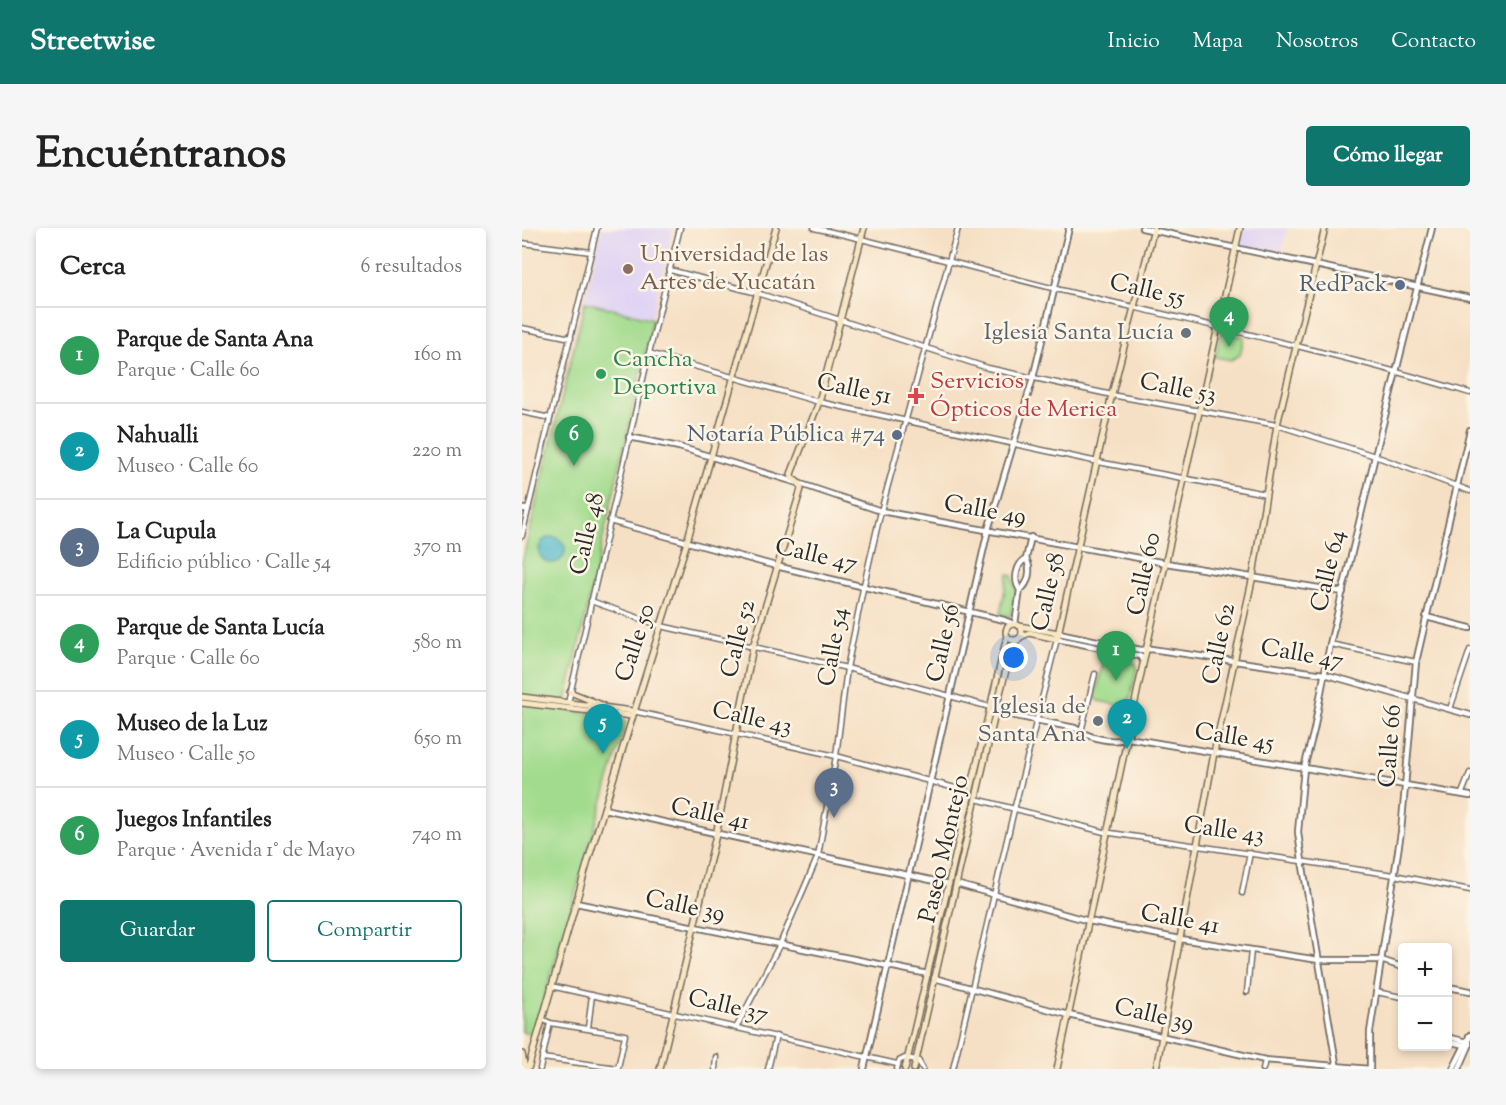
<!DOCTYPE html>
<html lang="es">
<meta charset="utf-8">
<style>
body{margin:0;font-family:"Sorts Mill Goudy",serif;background:#f6f6f6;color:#222}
.controls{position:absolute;right:18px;bottom:18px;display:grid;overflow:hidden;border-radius:6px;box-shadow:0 3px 9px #0003}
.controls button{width:54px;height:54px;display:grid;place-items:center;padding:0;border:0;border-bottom:2px solid #e0e0e0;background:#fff;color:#222;font:30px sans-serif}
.you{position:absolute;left:492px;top:430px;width:21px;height:21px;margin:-15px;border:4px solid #fff;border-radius:50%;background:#1a73e8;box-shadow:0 0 0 9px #1a73e833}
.badge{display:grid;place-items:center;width:39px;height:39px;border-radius:50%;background:#0f766e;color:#fff;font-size:20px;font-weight:700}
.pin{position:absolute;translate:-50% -50px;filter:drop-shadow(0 2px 3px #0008)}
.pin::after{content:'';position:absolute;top:32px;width:21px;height:18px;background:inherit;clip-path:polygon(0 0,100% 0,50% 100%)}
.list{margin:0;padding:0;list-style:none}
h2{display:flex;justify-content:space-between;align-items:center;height:78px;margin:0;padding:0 24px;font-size:26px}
h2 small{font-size:20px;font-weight:400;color:#767676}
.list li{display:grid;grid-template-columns:39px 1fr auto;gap:18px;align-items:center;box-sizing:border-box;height:96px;padding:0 24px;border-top:2px solid #e0e0e0}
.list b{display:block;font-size:22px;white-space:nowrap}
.list p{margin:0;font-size:20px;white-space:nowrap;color:#767676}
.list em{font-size:20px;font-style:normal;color:#767676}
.actions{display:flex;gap:12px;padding:18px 24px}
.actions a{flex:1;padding:14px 0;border:2px solid #0f766e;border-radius:6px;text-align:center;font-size:21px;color:#0f766e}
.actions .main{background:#0f766e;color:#fff}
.map{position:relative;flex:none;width:948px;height:841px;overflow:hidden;border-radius:6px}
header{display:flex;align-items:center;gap:36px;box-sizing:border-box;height:84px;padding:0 30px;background:#0f766e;color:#fff}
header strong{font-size:28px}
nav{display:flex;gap:33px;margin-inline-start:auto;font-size:21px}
.intro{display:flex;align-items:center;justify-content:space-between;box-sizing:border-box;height:144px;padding:0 36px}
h1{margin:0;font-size:42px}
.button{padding:15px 27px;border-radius:6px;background:#0f766e;color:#fff;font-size:21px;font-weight:700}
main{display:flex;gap:36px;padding:0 36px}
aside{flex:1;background:#fff;border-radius:6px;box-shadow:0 3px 9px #0003}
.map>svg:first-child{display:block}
.built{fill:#e0d4f4}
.green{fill:#a2db8d;stroke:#66835c;stroke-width:1.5}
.water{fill:#4db8ca;stroke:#3c727a;stroke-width:1.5}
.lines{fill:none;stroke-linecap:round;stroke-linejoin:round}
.minor-casing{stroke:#726a61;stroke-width:7}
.tertiary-casing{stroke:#726a61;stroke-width:8}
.secondary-casing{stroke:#726a61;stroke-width:8}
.minor{stroke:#fff;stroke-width:4}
.tertiary{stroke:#fff;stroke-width:4.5}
.secondary{stroke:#f9e7c3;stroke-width:5}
.education-dot{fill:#8d6e63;stroke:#fcf5e5;stroke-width:2}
.service-dot{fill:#5c6f8a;stroke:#fcf5e5;stroke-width:2}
.worship-dot{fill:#6b7280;stroke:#fcf5e5;stroke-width:2}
.leisure-dot{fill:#2e9e5b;stroke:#fcf5e5;stroke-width:2}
.health-dot{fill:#e0444e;stroke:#fcf5e5;stroke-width:2}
.labels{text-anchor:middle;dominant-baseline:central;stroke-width:5;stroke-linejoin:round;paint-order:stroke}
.education-label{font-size:24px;fill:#785e54;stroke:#fcf5e5;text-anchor:start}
.service-label{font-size:24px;fill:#4e5e75;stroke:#fcf5e5;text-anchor:end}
.street-label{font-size:24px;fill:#2b2b2b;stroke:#fcf5e5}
.worship-label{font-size:24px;fill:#5b616d;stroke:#fcf5e5;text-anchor:end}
.leisure-label{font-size:24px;fill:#27864d;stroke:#fcf5e5;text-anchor:start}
.health-label{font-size:24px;fill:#be3a42;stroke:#fcf5e5;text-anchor:start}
</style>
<header>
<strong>Streetwise</strong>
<nav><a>Inicio</a><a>Mapa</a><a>Nosotros</a><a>Contacto</a></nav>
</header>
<div class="intro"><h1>Encuéntranos</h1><a class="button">Cómo llegar</a></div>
<main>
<aside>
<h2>Cerca<small>6 resultados</small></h2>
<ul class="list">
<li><span class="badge" style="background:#2e9e5b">1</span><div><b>Parque de Santa Ana</b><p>Parque · Calle 60</p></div><em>160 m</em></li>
<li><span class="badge" style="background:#0f9aa8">2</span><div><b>Nahualli</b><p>Museo · Calle 60</p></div><em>220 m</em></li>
<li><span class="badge" style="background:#5c6f8a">3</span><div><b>La Cupula</b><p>Edificio público · Calle 54</p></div><em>370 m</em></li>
<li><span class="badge" style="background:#2e9e5b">4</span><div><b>Parque de Santa Lucía</b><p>Parque · Calle 60</p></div><em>580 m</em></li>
<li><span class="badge" style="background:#0f9aa8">5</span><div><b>Museo de la Luz</b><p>Museo · Calle 50</p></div><em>650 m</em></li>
<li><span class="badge" style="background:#2e9e5b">6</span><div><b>Juegos Infantiles</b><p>Parque · Avenida 1° de Mayo</p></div><em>740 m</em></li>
</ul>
<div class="actions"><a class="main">Guardar</a><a>Compartir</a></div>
</aside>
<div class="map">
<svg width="948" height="841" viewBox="0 0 948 841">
<rect width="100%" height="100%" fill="#fcf5e5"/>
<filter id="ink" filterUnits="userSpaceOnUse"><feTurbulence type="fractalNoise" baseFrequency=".0167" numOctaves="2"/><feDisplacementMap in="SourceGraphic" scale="12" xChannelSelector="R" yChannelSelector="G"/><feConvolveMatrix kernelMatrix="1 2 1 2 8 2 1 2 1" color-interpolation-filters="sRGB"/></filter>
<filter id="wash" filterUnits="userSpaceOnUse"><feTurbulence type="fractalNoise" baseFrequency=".008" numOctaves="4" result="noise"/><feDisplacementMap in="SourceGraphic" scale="24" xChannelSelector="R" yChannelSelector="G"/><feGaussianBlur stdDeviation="1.35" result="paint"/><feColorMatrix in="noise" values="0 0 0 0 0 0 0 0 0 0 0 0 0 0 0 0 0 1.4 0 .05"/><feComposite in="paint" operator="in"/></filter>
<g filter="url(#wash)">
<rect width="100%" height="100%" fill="#f6e0c5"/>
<g class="built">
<path d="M80,0H151L130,89L102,83L96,110L56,101Z"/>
<path d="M721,0H765L760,23L754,22L753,26L720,19L718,15Z"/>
</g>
<g class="green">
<path d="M63,74L131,91L42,482L99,490L104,495L12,804L8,806L0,804V334Z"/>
<path d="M699,104L722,109L718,127L709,132L693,129Z"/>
<path d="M486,346L490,347L494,364L488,389L478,386Z"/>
<path d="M584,428L613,435L615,438L607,477L605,479L577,473L573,469L582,431Z"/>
</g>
<circle class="water" cx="30" cy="322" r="13"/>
</g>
<g filter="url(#ink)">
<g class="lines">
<g class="minor-casing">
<g id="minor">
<path d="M292,0C374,18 453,41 534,61C673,94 812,124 948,165"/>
<path d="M0,15L69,24"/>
<path d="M148,42L235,65L466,140L595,168L755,197L853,228L948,263"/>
<path d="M0,100L49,110"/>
<path d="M127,125L297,174L576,234L744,266"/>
<path d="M0,184L28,190"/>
<path d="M0,308C23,205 51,103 75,0"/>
<path d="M69,373L139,398L325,440L468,479"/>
<path d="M808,416L894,434"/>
<path d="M46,475L127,125L158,0"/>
<path d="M928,481L948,422"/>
<path d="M111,483L314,528L448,564"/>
<path d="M559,504L573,446"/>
<path d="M940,565L948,545"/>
<path d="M454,571L582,604L872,647L948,662"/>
<path d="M720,665L728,625"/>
<path d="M29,758L375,836"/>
<path d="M725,764L729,722"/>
<path d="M854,764L880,769"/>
<path d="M20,791L28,795L103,807L96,840L20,830"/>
<path d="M66,800L70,767"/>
<path d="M214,800L258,716L296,628L314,528L325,440L341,361L359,283L436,0"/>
<path d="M926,809L947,814"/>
<path d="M926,814L943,817"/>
<path d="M18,841L28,795"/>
<path d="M193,841L194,829"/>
<path d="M246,841L254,808"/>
<path d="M375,841L377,833L383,830L396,832L401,841"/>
<path d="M431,841L492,582L535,411"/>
<path d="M741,841L743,832"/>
</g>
</g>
<g class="tertiary-casing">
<g id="tertiary">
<path d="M620,0L948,70"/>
<path d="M107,209L157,219L276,255L359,283L644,335L821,364"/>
<path d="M0,281H6"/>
<path d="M88,293L254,338L482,392L492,396"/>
<path d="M498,362C491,353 494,336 504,331"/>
<path d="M904,389L948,400"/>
<path d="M493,396L498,362C507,356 510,340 504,331L509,309"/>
<path d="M537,405L619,422L629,421L802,446L948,487"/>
<path d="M535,411L618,428L621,433"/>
<path d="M474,484L553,500C567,510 590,516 606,510L948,568"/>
<path d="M82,581L427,656"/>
<path d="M434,656L567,693L658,711L797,732H859L880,739"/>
<path d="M54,675L406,746"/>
<path d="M412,750L547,787L743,832L848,841"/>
<path d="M926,759L948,763"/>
<path d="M342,841L466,302L511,150L547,0"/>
<path d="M815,841L780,633L776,604L782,540L792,502L808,416L853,228L910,0"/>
<path d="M848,841V804L879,604L894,434L948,202"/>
<path d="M931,841L948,807"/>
<path d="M937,841L947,818V808"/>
</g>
</g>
<g class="secondary-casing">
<g id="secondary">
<circle cx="492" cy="404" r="8"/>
<path d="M497,398L537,405"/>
<path d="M499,409L507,405L535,411L590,166L632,0"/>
<path d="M48,464L80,477"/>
<path d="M0,469L111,483"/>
<path d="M0,475L110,488"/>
<path d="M0,826L3,841"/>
<path d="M6,841L68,626L164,317L254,0"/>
<path d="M138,841L194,607L231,419L279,261L278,256L270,250L269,246L297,174L342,0"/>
<path d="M383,841L485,408"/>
<path d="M392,841L476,473L490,419L496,412"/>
<path d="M535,841L623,427L718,0"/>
<path d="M634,841L692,525L731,348L755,197L803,0"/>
</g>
</g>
<use href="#minor" class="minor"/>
<use href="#tertiary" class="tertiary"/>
<use href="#secondary" class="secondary"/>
</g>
</g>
<circle class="education-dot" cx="106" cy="41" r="6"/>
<g class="service-dot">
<circle cx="878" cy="57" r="6"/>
<circle cx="375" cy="207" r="6"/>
</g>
<g class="worship-dot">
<circle cx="664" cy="105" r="6"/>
<circle cx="576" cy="493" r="6"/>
</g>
<circle class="leisure-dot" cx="79" cy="146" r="6"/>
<path class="health-dot" d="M391 159h6v6h6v6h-6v6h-6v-6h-6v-6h6z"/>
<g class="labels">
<g class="education-label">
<text x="118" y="27">Universidad de las<tspan x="118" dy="28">Artes de Yucatán</tspan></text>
</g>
<g class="service-label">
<text x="866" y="57">RedPack</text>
<text x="363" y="207">Notaría Pública #74</text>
</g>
<g class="street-label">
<text transform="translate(625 63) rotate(13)">Calle 55</text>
<text transform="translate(656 161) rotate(11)">Calle 53</text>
<text transform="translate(332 162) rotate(12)">Calle 51</text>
<text transform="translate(463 283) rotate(10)">Calle 49</text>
<text transform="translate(66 306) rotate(-77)">Calle 48</text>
<text transform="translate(294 328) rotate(13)">Calle 47</text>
<text transform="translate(807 343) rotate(-77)">Calle 64</text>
<text transform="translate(623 346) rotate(-78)">Calle 60</text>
<text transform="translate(527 364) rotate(-77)">Calle 58</text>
<text transform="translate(217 411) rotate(-76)">Calle 52</text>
<text transform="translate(114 415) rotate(-72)">Calle 50</text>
<text transform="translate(422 415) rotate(-77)">Calle 56</text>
<text transform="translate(698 416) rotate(-78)">Calle 62</text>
<text transform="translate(312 419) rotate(-80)">Calle 54</text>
<text transform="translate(780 427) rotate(10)">Calle 47</text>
<text transform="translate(230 491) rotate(13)">Calle 43</text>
<text transform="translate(712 510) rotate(9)">Calle 45</text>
<text transform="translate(869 518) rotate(-86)">Calle 66</text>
<text transform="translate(188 587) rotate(12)">Calle 41</text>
<text transform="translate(702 603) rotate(8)">Calle 43</text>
<text transform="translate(423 621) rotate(-77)">Paseo Montejo</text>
<text transform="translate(163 679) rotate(12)">Calle 39</text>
<text transform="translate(658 692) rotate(10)">Calle 41</text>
<text transform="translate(206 779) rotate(13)">Calle 37</text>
<text transform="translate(632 788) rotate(13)">Calle 39</text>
</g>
<g class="worship-label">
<text x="652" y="105">Iglesia Santa Lucía</text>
<text x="564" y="479">Iglesia de<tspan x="564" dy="28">Santa Ana</tspan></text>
</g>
<g class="leisure-label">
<text x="91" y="132">Cancha<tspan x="91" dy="28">Deportiva</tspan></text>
</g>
<g class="health-label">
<text x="408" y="154">Servicios<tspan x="408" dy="28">Ópticos de Merica</tspan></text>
</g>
</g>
</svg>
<div class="controls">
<button>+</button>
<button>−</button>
</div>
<div class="you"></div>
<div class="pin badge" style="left:594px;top:453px;background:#2e9e5b">1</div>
<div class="pin badge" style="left:605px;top:521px;background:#0f9aa8">2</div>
<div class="pin badge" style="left:312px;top:590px;background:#5c6f8a">3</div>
<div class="pin badge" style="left:707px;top:119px;background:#2e9e5b">4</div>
<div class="pin badge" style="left:81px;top:526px;background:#0f9aa8">5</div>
<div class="pin badge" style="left:52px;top:238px;background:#2e9e5b">6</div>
</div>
</main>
